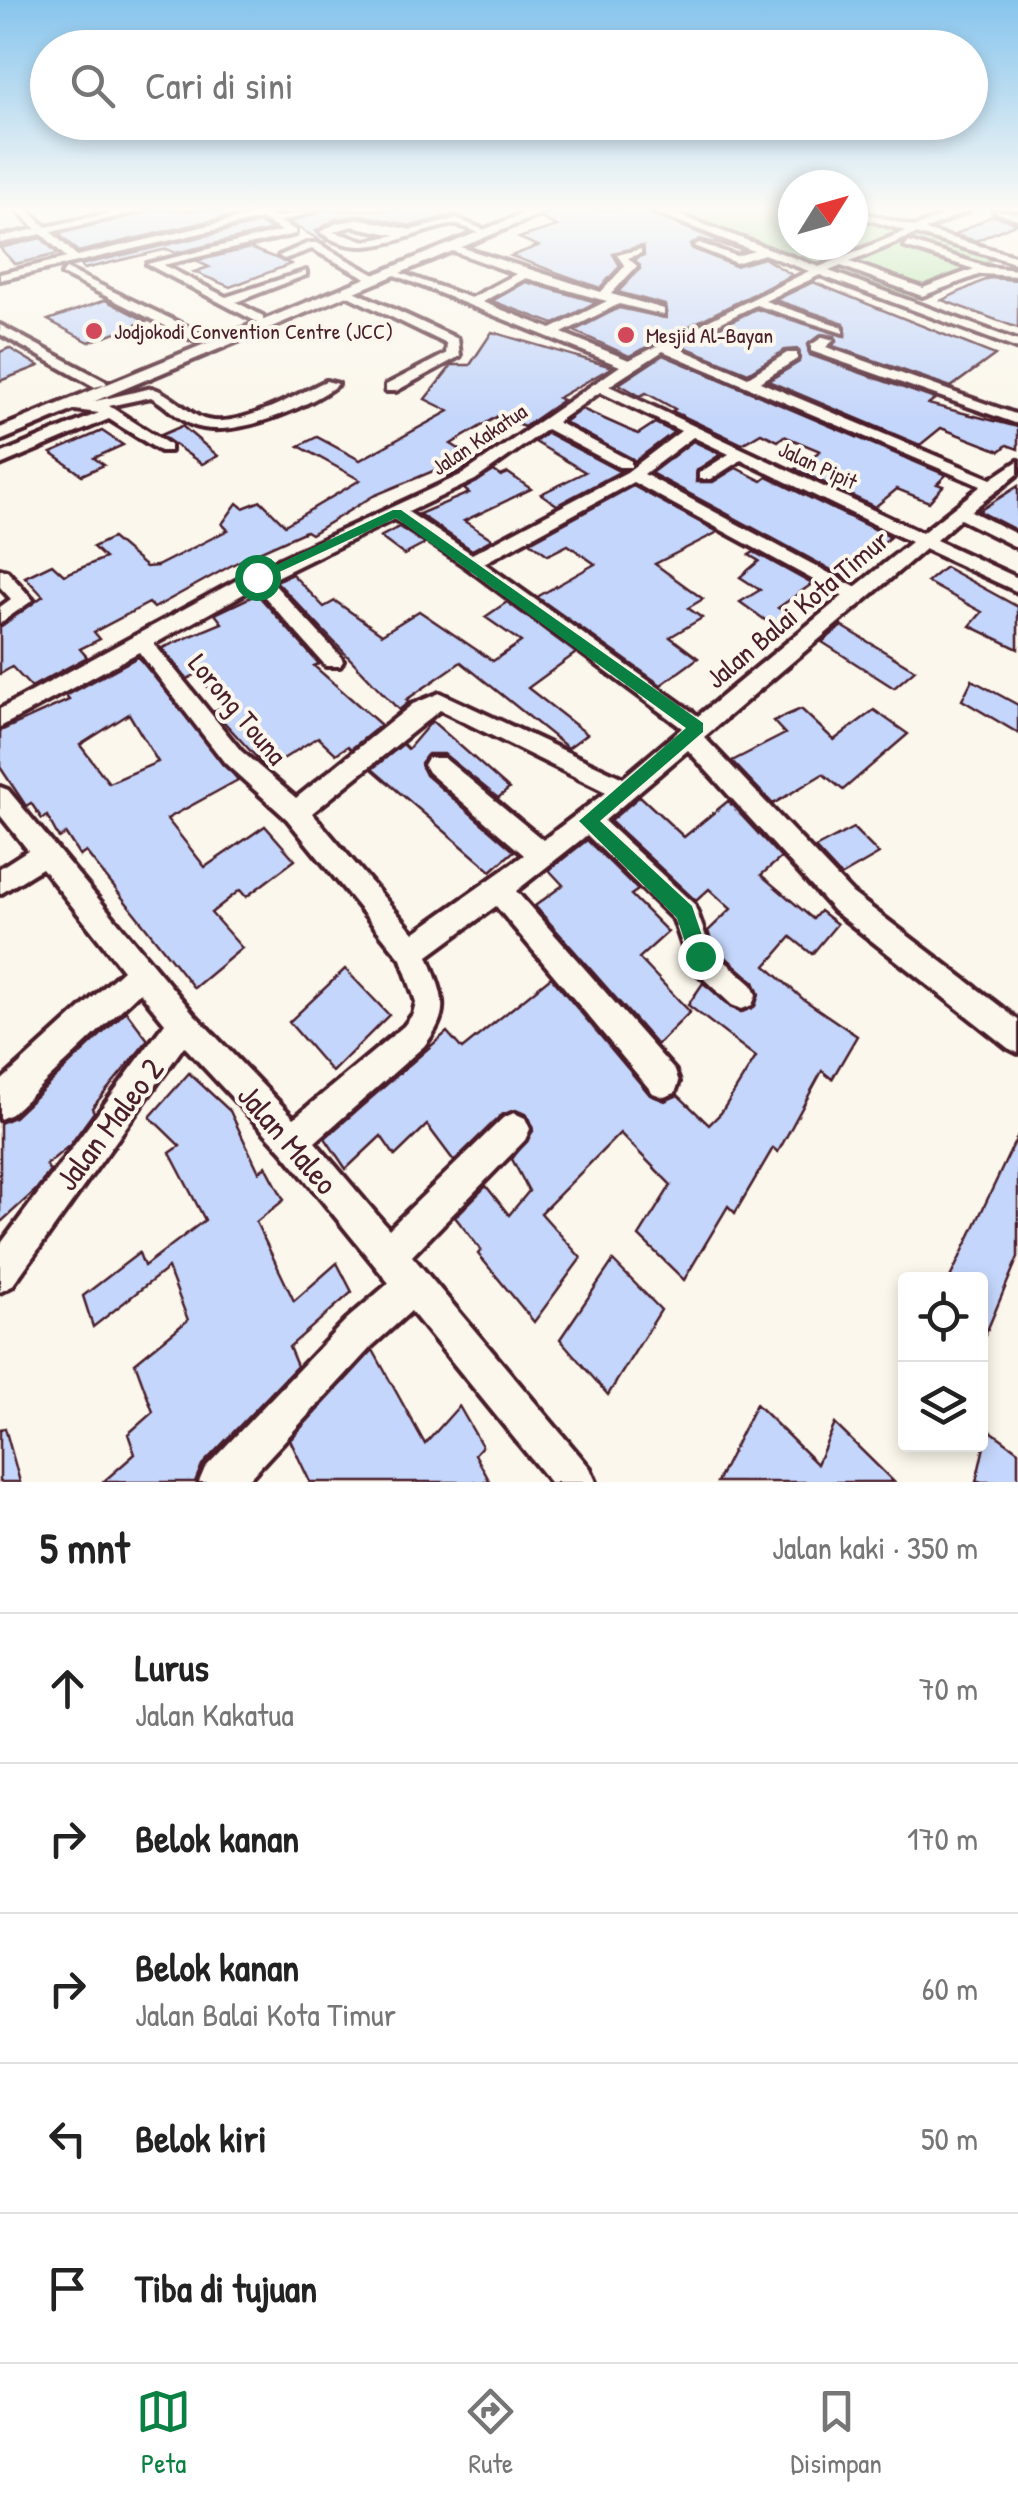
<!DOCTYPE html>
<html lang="id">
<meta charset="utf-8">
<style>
body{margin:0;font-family:"Patrick Hand",sans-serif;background:#f2f2f2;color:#222}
.controls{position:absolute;right:30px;bottom:30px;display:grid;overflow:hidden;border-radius:10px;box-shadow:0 5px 15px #0003}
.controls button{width:90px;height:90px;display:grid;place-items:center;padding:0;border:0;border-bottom:2px solid #e0e0e0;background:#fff;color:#222;font:50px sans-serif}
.compass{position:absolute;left:778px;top:170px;width:90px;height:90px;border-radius:50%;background:#fff;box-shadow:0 5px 15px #0003;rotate:53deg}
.stop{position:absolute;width:30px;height:30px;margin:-22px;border:8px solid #0b8043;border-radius:50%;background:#fff}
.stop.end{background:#0b8043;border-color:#fff;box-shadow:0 2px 10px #0008}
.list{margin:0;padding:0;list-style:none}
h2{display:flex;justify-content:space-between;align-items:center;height:130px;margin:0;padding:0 40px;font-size:42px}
h2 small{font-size:32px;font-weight:400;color:#767676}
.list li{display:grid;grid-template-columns:65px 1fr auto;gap:30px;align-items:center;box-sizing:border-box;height:150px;padding:0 40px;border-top:2px solid #e0e0e0}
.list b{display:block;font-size:38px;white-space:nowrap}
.list p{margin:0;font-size:32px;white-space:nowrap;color:#767676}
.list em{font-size:32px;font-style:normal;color:#767676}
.icon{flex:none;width:55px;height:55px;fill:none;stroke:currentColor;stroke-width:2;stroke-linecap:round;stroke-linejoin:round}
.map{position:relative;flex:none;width:1018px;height:1482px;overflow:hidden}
.search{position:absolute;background:#fff;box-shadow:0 5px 15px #0003;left:30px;right:30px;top:30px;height:110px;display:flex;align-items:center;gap:25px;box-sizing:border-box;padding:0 35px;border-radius:55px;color:#767676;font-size:38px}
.sheet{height:880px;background:#fff}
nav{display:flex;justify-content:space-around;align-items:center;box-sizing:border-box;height:140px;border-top:2px solid #e0e0e0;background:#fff;font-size:28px;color:#767676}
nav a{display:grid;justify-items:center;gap:5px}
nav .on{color:#0b8043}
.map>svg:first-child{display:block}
.green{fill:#ade1a3;stroke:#7c8067;stroke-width:2.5}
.building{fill:#c4d6fb;stroke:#4a1f2b;stroke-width:2.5;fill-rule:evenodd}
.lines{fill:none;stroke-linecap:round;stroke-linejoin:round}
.minor-casing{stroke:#4a1f2b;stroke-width:8}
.major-casing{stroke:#4a1f2b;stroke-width:8}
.minor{fill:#fbf7ec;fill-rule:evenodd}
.major{fill:#fbf7ec;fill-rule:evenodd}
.route{fill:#0b8043}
.poi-dot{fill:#d1495b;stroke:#fbf7ec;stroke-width:4}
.labels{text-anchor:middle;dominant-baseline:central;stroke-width:8;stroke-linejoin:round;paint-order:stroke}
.far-poi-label{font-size:22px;fill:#4a1f2b;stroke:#fbf7ec;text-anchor:start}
.far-street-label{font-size:22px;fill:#4a1f2b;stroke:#fbf7ec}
.street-label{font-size:28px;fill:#4a1f2b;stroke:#fbf7ec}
.near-street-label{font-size:32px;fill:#4a1f2b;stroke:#fbf7ec}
</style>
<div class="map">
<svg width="1018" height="1482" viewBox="0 0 1018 1482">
<rect width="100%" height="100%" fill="#fbf7ec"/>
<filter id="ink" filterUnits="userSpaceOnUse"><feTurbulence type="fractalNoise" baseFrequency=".01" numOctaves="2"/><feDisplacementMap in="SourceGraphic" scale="20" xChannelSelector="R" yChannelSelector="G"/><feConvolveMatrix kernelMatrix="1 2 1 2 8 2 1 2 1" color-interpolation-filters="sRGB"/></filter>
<g filter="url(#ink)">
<path class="green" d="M650,210H793V245H853V215L998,255L960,282L904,303Z"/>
<g class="building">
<path d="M148,210H256L78,252L59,234Z"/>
<path d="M321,210H455L456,214L411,226L363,215L336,219L316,231L328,241L323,242L290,223Z"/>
<path d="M554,210H642L742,250L700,239L690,245L693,249L735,266L764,258L792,275L629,356L574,331L619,308L666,318L665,305L618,292L640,269L635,259L644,255L643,246L613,254L620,266L600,288L511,256L538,246L519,238L557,226L540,218Z"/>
<path d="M993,215L1017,223L976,241L955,235Z"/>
<path d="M260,223L272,230L176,253L167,249L84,269L80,265Z"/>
<path d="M41,238L58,254L15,264L0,248Z"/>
<path d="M250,248L291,264L230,287L194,272L209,267L196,261Z"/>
<path d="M989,278L1018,280V328L942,300Z"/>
<path d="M526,282L596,302L554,324L492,301Z"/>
<path d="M813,282L995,355L951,387L833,346L835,336L821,334L807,345L810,355L935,399L928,404L1018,427V449L1007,445L1000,451L941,428L920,445L768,381L799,362L797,349L785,350L748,373L682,346L756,309L845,336L844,323L775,300Z"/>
<path d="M105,300L146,321L89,342L48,320Z"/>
<path d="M492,332L612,367L558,398L563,400L524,427L498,416L451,444L477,460L461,471L448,477L438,469L373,496L311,534L306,531L243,559L154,608L149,603L94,632L100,639L80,649L87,657L31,687L12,667L0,674V627L43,596L25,577L52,564L64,575L105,558L93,547L112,538L146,567L157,566L228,530L222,524L237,503L243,508L261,501L285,525L360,480L299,446L317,437L360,460L449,411L425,399L452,365H470Z"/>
<path d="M9,348L39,366L0,381V352Z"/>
<path d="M663,355L946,475L937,484L943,486L929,502L897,489L875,507L795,469L820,451L784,436L778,441L761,433L742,444L672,411L675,409L646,393L640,396L619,384Z"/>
<path d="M582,409L638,434L655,423L674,432L635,461L564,422Z"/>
<path d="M182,426L218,456L202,464L161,435Z"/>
<path d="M102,431L123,445L94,458L104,465L82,475L51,453Z"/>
<path d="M547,433L617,470L621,471L557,505L541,494L585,472L535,442Z"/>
<path d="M693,441L721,454L697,470L696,482H713L736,468L762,481L767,477L890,537L863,561L868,564L850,580L651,473Z"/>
<path d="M494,471L501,476L508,473L531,489L464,521L492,539L472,550L419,514L469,493L464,489Z"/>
<path d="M633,486L718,532L655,564L703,599L688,608L702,618L670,637L698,658L661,685L537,597L595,564L568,545L548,555L530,542Z"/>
<path d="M1018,486V531L979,511Z"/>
<path d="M399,527L425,544L404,555L380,537Z"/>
<path d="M754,552L812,584L778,608L788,614L772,625L740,602L760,590L740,577L759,561L749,555Z"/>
<path d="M945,567L1018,607V649L970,626L982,612L927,582Z"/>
<path d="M292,574L324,607L335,601L382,634L419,611L493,661L521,642L485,617L507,602L576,653L528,688L587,734L568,748L461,662L406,700L409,702L399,710L276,581Z"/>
<path d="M257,594L319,664L314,666L381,725L351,749L348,746L336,754L318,737L267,769L214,711L223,706L197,674L187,679L162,648L222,623L215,614Z"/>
<path d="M842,626L915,670L894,688L822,642Z"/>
<path d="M138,657L238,780L167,819L205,867L265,826L295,860L246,897L240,890L211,913L242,948L194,988L86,852L80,856L66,834L59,838L47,816L42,819L31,803L26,806L0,767V731L69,700L66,696ZM129,714L158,762L109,783L80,745Z"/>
<path d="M972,680L1018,705V733L962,700Z"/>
<path d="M801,709L834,740L874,710L908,734L843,790L823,774L773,804L732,761L785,734L773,721Z"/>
<path d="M432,721L509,789L498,798L444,754H428L421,763L426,775L514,851L491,871L372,769L403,744L408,749Z"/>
<path d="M640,796L684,837L728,801L781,858L761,875L813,919L820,911L837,924L812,954L791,937L766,966L803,999L857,1036L832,1079L822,1071L778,1152L773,1148L735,1213L728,1206L684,1280L639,1236L671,1185L620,1133L541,1213L581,1258L534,1322L478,1254L481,1250L455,1217L486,1186L509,1215L529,1191L512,1159L533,1131L527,1115L516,1110L501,1115L454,1161L427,1125L395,1156L381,1136L346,1169L325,1138L447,1032L462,1049L551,977L650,1095L665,1101L678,1095L709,1125L721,1113L756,1057L688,1005L703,983L741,1012L755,1006L759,994L754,982L713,946L708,931L731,909L709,889L696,901L610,821Z"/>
<path d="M853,828L879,854L841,876L815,848Z"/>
<path d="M587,840L638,890L631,895L668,932L639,958L690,1012L657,1045L535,906L563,885L549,870Z"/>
<path d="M345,969L389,1015L332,1072L289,1022Z"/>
<path d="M126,1011L148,1040L92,1108L94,1112L70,1145L46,1165L50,1171L35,1191L0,1223V1123L14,1117Z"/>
<path d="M189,1073L230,1111L259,1172L266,1166L284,1200L256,1222L294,1301L337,1263L352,1292L289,1347L297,1366L202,1465L195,1482H103L135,1454L128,1434L153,1412L135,1363L188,1320L168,1268L93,1327L83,1296L139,1253L144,1266L205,1220L170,1153L180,1146L150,1117Z"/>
<path d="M1018,1135V1257L981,1345L980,1280H949Z"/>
<path d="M613,1261L661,1310L608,1395L560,1339Z"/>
<path d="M373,1350L425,1444L459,1406L482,1446L475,1454L490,1482H310L290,1440Z"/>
<path d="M756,1404L817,1464L835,1424L894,1482H717Z"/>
<path d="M5,1428L20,1482H0V1429Z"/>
<path d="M988,1429L1018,1451V1482H976Z"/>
</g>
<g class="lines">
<g class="minor-casing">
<g id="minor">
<path d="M17,210H28L46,227L124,210H145L51,232L77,256L262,213L273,218L318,210L280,222L295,230V234L163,265L226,297L306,271V275L236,302L263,316V322L259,323L147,264L282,231L261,219L0,280V274L67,258L42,234L0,243V237L36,229Z"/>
<path d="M649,210H664L819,267L906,231L853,215V210L915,227L955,210H969L925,230L1018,257L1015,263L916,234L850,262L923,288L974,269L905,247L909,242L987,267L1018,270V276L981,274L922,296L841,266L829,271L1018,341V349L820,275L765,301L843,327V333L756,305L673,346L748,377L787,353H797V359L760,382L991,479L1018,461V474L971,511L1018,535V548L960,519L936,540L1018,578V592L925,549L704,737L852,893L1018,1020V1053L1008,1048L834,911L688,750L604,821L694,904L710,948L752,985L756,995L752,1005L742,1009L732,1005L689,965L674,920L587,835L516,891L675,1071L679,1082L675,1093L664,1097L653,1093L496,906L428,956C442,995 453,1011 424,1046L315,1142L389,1229L503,1118L514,1113L525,1118L530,1129L525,1140L412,1256L590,1468L596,1482H550L411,1311L372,1346L246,1482H199L205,1468L346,1320L389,1283L282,1151L184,1046L12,1286L0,1292V1245L165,1023L140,992L11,1114L0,1119V1082L123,970L42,868L0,894V868L28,850L0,815V787L8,790L193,1013L294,1118L404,1026L413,1014L416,1002L401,959L287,819L225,763L139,652L0,727V709L250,573L463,474L620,366L392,274V270L471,298L516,274L450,250L454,245L601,292L625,266L617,255L641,249V253L628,258L637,266L611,294L664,309V315L619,304L562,333L629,360L809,271L764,254L736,263L694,246L699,243L736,256L754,251ZM526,278L599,299L607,301L551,329L482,302ZM663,351L981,486L922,533L609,386ZM600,392L681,431L627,472L472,554L408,512L475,480L547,429L619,467H631V461L557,422ZM693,437L729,454L699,473V479H711L741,460L911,542L855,587L644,474ZM633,482L843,596L698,716L484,563ZM394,519L465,566L682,728L623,778L440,693L413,704L296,798L241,751L154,644L256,587L326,666H340L343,661L340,656L270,580ZM440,710L606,792L543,840L444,758H428L424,765L428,772L524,855L414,933L312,813Z"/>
<path d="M994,210L1018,213V219L996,212Z"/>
<path d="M362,219L411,230L457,219L485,230L480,233C471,230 460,223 449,225C405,234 363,263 320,232L337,223ZM352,226L396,235L366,241L333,232Z"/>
<path d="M309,243H317L384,280L374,282L312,249L284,259L279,256Z"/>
<path d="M66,269L211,338L212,341L201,344L62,274Z"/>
<path d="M344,290H352L458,339L460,356L396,391H386V385L446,354L447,344L344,294Z"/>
<path d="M0,325L105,381L107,384L95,387L0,334Z"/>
<path d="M823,337L834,340L826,347L1018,415V424L811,351V345Z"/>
<path d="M326,381L338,384C308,408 227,442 190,424C175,417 165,404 151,397L109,406L170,445V451H160L109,419L0,465V454L99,413L67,409V403H87L152,388C171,394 182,408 199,417C232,434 295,395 326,381Z"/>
<path d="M0,569L7,571L33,600L0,623V607L11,599L0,587Z"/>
</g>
</g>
<g class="major-casing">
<path id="major" d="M532,210H550L0,441V428Z"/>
</g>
<use href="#minor" class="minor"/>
<use href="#major" class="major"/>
</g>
</g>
<linearGradient id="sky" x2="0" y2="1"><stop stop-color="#86c4ed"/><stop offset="0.5" stop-color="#fdfbf6"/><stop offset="1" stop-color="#fdfbf6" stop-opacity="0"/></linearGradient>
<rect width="1018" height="418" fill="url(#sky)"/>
<path class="route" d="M393,510H401L703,723V732L600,821L692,906L709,956L707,963H692L677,918L579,821L686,728L396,518L262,580L251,577Z"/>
<g class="poi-dot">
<circle cx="94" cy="331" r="10"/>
<circle cx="626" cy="335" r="10"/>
</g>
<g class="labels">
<g class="far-poi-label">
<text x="114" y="331">Jodjokodi Convention Centre (JCC)</text>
<text x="646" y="335">Mesjid Al-Bayan</text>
</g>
<g class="far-street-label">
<text transform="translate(479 439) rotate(-34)">Jalan Kakatua</text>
<text transform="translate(818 465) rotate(25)">Jalan Pipit</text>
</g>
<g class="street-label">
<text transform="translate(797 609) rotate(-40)">Jalan Balai Kota Timur</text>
<text transform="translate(238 709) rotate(50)">Lorong Touna</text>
</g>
<g class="near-street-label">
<text transform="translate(109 1124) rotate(-53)">Jalan Maleo 2</text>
<text transform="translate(288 1139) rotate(49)">Jalan Maleo</text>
</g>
</g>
</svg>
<div class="controls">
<button><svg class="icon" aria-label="locate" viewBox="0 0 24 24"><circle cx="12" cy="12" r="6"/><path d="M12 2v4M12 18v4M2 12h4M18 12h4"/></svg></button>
<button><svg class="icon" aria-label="layers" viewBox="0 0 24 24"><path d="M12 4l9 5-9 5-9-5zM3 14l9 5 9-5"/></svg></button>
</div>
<svg class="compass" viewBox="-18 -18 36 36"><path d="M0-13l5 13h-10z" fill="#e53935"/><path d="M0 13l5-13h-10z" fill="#767676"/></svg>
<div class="stop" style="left:257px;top:577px"></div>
<div class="stop end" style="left:700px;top:956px"></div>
<div class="search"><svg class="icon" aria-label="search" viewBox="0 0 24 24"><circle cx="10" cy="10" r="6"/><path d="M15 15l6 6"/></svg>Cari di sini</div>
</div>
<section class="sheet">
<h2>5 mnt<small>Jalan kaki · 350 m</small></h2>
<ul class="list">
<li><svg class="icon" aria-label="ahead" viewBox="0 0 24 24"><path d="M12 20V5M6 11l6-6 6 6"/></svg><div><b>Lurus</b><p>Jalan Kakatua</p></div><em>70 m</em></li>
<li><svg class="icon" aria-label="right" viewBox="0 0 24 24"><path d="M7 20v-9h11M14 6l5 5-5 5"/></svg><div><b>Belok kanan</b></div><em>170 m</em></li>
<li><svg class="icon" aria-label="right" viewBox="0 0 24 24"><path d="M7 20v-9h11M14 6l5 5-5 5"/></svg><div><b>Belok kanan</b><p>Jalan Balai Kota Timur</p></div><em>60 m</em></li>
<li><svg class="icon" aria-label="left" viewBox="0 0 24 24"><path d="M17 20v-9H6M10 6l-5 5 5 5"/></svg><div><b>Belok kiri</b></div><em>50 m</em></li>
<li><svg class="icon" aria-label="arrive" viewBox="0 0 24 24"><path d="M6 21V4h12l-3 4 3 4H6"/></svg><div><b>Tiba di tujuan</b></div></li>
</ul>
</section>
<nav>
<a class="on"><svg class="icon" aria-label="map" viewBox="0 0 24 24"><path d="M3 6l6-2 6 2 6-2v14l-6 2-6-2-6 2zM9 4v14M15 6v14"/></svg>Peta</a>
<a><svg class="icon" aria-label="directions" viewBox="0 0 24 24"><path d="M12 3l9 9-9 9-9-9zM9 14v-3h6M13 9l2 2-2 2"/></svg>Rute</a>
<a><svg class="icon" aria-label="saved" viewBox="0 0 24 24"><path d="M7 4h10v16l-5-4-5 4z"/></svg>Disimpan</a>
</nav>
